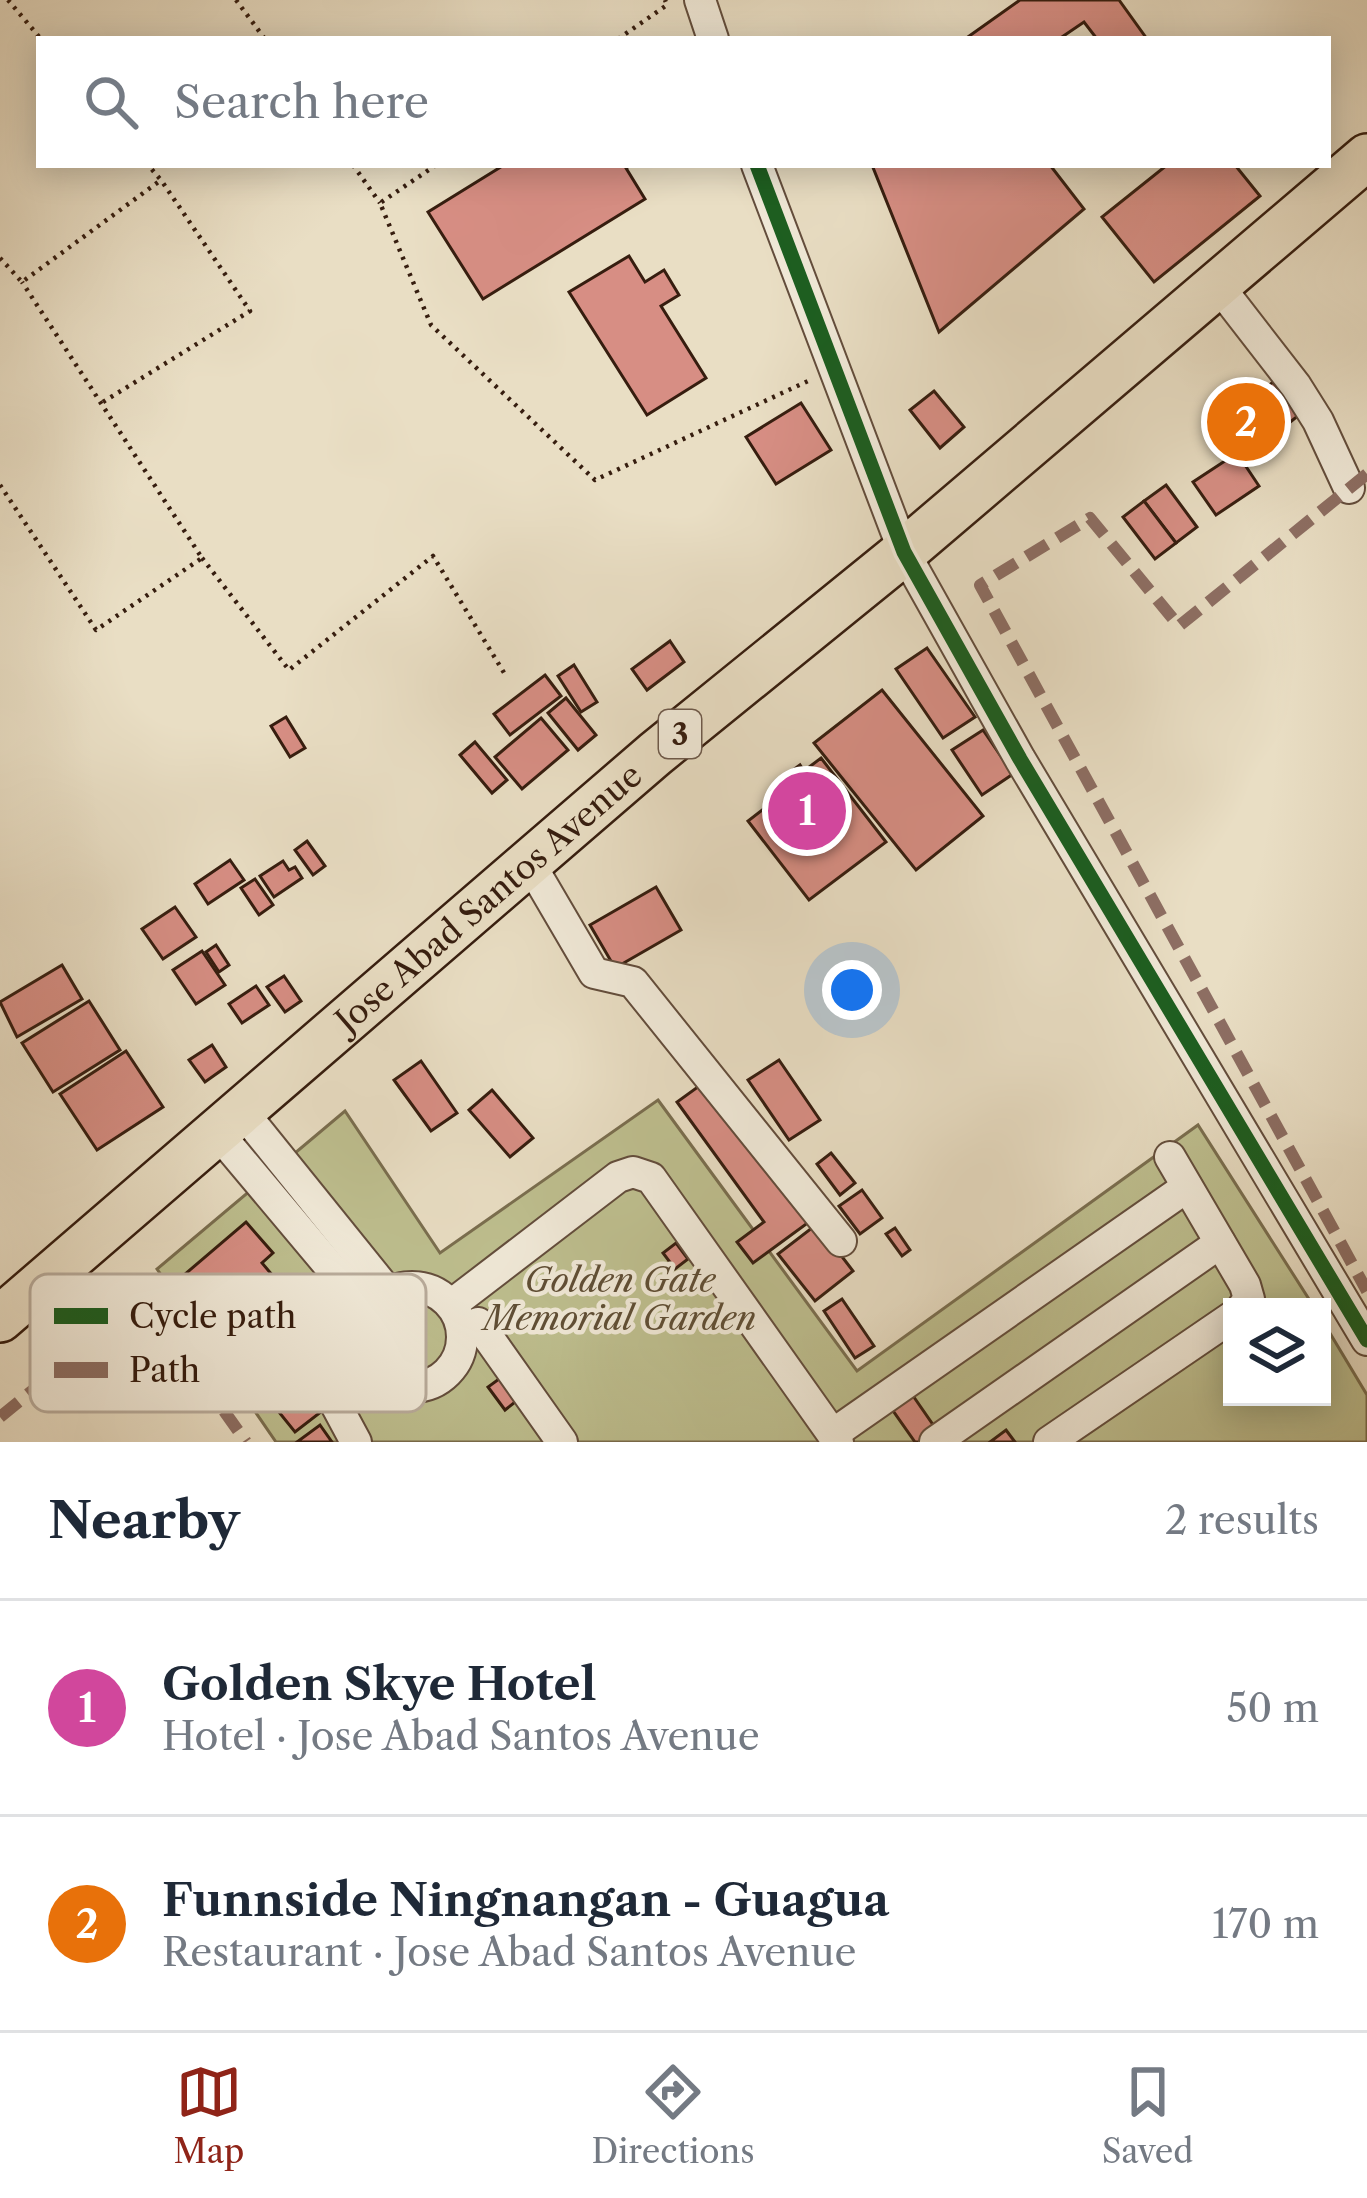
<!DOCTYPE html>
<meta charset="utf-8">
<style>
body{margin:0;font-family:"Libre Caslon Text",serif;background:#f6f6f7;color:#1f2937}
.controls{position:absolute;right:36px;bottom:36px;display:grid;overflow:hidden;border-radius:0px;box-shadow:0 6px 30px #0003}
.controls button{width:108px;height:108px;display:grid;place-items:center;padding:0;border:0;border-bottom:3px solid #e0e1e3;background:#fff;color:#1f2937;font:60px sans-serif}
.you{position:absolute;left:852px;top:990px;width:42px;height:42px;margin:-30px;border:9px solid #fff;border-radius:50%;background:#1a73e8;box-shadow:0 0 0 18px #1a73e833}
.badge{display:grid;place-items:center;width:78px;height:78px;border-radius:50%;background:#8f2418;color:#fff;font-size:39px;font-weight:700}
.pin{position:absolute;translate:-50% -50%;border:6px solid #fff;box-shadow:0 3px 12px #0006}
.list{margin:0;padding:0;list-style:none}
h2{display:flex;justify-content:space-between;align-items:center;height:156px;margin:0;padding:0 48px;font-size:51px}
h2 small{font-size:39px;font-weight:400;color:#747a83}
.list li{display:grid;grid-template-columns:78px 1fr auto;gap:36px;align-items:center;box-sizing:border-box;height:216px;padding:0 48px;border-top:3px solid #e0e1e3}
.list b{display:block;font-size:45px;white-space:nowrap}
.list p{margin:0;font-size:39px;white-space:nowrap;color:#747a83}
.list em{font-size:39px;font-style:normal;color:#747a83}
.icon{flex:none;width:66px;height:66px;fill:none;stroke:currentColor;stroke-width:2;stroke-linecap:round;stroke-linejoin:round}
.map{position:relative;flex:none;width:1367px;height:1442px;overflow:hidden}
.search{position:absolute;background:#fff;box-shadow:0 6px 30px #0003;left:36px;right:36px;top:36px;height:132px;display:flex;align-items:center;gap:30px;box-sizing:border-box;padding:0 42px;border-radius:0px;color:#747a83;font-size:45px}
.sheet{height:588px;background:#fff}
nav{display:flex;justify-content:space-around;align-items:center;box-sizing:border-box;height:168px;border-top:3px solid #e0e1e3;background:#fff;font-size:33px;color:#747a83}
nav a{display:grid;justify-items:center;gap:6px}
nav .on{color:#8f2418}
.map>svg:first-child{display:block}
.green{fill:#bebf8f;stroke:#7a6e4f;stroke-width:3}
.building{fill:#d78e84;stroke:#361d0f;stroke-width:3}
.lines{fill:none;stroke-linecap:round;stroke-linejoin:round}
.minor-casing{stroke:#634d3c;stroke-width:34}
.highway-casing{stroke:#361d0f;stroke-width:50}
.path{stroke:#361d0f;stroke-width:4.5;stroke-dasharray:3 6;stroke-linecap:butt}
.minor{stroke:#f1ead9;stroke-width:30}
.highway{stroke:#e9dec4;stroke-width:45}
.quiet{stroke:#8d6e63;stroke-width:12;stroke-dasharray:24 12;stroke-linecap:butt}
.cycleway-casing{stroke:#f1ead9;stroke-width:22}
.cycleway{stroke:#1b5e20;stroke-width:15}
.labels{text-anchor:middle;dominant-baseline:central;stroke-width:9;stroke-linejoin:round;paint-order:stroke}
.shield{fill:#f1ead9;stroke:#6e5a4c;stroke-width:3}
.shield-label{font-size:30px;font-weight:bold;fill:#361d0f}
.street-label{font-size:33px;fill:#361d0f;stroke:#f1ead9}
.park-label{font-size:33px;font-style:italic;fill:#5f4e35;stroke:#f1ead9}
.key{fill:#f1ead9;stroke:#b9ac9c;stroke-width:3}
.key-label{font-size:33px;fill:#361d0f}
</style>
<div class="map">
<svg width="1367" height="1442" viewBox="0 0 1367 1442">
<rect width="100%" height="100%" fill="#e9dec4"/>
<filter id="stains"><feTurbulence type="fractalNoise" baseFrequency=".00167" numOctaves="4"/><feColorMatrix values="0 0 0 0 .2 0 0 0 0 .09 0 0 0 0 .02 0 0 0 .5 -.17"/></filter>
<radialGradient id="worn" r=".72"><stop offset=".6" stop-color="#630" stop-opacity="0"/><stop offset="1" stop-color="#630" stop-opacity=".3"/></radialGradient>
<path class="green" d="M658,1100L857,1371L1198,1125L1314,1307H1232V1397H1322V1320L1367,1395V1442H276L157,1269L345,1111L440,1253Z"/>
<g class="building">
<path d="M1020,0H1119L1147,39H1097L1084,22L1059,39H965Z"/>
<path d="M504,165H632L626,168L645,199L483,299L428,212Z"/>
<path d="M872,165H1050L1084,209L939,332Z"/>
<path d="M1167,165H1235L1260,196L1154,282L1102,217Z"/>
<path d="M629,256L645,282L664,270L679,295L661,306L706,378L647,415L569,292Z"/>
<path d="M1273,382L1299,415L1247,457L1221,424Z"/>
<path d="M934,391L964,427L940,448L910,410Z"/>
<path d="M801,403L831,450L776,484L746,437Z"/>
<path d="M1237,453L1259,486L1216,515L1193,482Z"/>
<path d="M1166,485L1197,527L1176,543L1144,501Z"/>
<path d="M1144,501L1176,543L1155,559L1123,517Z"/>
<path d="M670,641L684,662L647,690L632,669Z"/>
<path d="M927,648L975,717L943,738L896,669Z"/>
<path d="M574,665L597,702L581,712L558,676Z"/>
<path d="M545,675L561,696L510,735L494,714Z"/>
<path d="M882,690L983,816L916,870L814,743Z"/>
<path d="M566,698L596,735L578,750L548,713Z"/>
<path d="M286,717L305,748L290,757L271,726Z"/>
<path d="M541,718L568,750L522,789L495,757Z"/>
<path d="M983,730L1013,774L982,795L952,750Z"/>
<path d="M475,742L507,780L492,793L460,755Z"/>
<path d="M821,758L886,842L809,900L748,821L783,794L780,791L790,784L785,776L800,765L804,771Z"/>
<path d="M307,841L325,866L313,875L295,850Z"/>
<path d="M230,860L244,880L208,904L195,884Z"/>
<path d="M283,861L289,870L295,867L302,878L274,897L260,876Z"/>
<path d="M255,879L273,905L259,915L241,888Z"/>
<path d="M656,887L681,930L615,968L590,925Z"/>
<path d="M175,907L196,937L163,959L142,929Z"/>
<path d="M216,945L229,965L219,972L206,952Z"/>
<path d="M202,951L225,985L196,1004L173,970Z"/>
<path d="M62,965L82,999L17,1037L0,1002Z"/>
<path d="M284,976L301,1001L285,1012L267,987Z"/>
<path d="M256,986L269,1005L242,1023L229,1004Z"/>
<path d="M89,1001L120,1050L53,1092L22,1043Z"/>
<path d="M212,1045L226,1067L205,1082L189,1060Z"/>
<path d="M126,1051L163,1107L97,1150L60,1094Z"/>
<path d="M779,1060L820,1120L789,1140L748,1080Z"/>
<path d="M421,1061L457,1113L431,1131L394,1080Z"/>
<path d="M706,1081L809,1222L753,1263L737,1242L764,1222L677,1102Z"/>
<path d="M492,1090L533,1138L510,1157L469,1110Z"/>
<path d="M831,1153L855,1183L840,1195L817,1164Z"/>
<path d="M862,1190L882,1218L860,1234L839,1206Z"/>
<path d="M246,1222L273,1253L262,1263L319,1330L264,1386L184,1275Z"/>
<path d="M817,1224L853,1271L815,1301L778,1254Z"/>
<path d="M895,1228L910,1250L902,1256L886,1234Z"/>
<path d="M676,1243L688,1259L675,1269L663,1253Z"/>
<path d="M842,1299L874,1346L855,1358L824,1311Z"/>
<path d="M301,1376L326,1408L295,1432L270,1401Z"/>
<path d="M503,1376L519,1399L505,1410L488,1387Z"/>
<path d="M909,1390L938,1432L924,1442H915L889,1405Z"/>
<path d="M320,1425L332,1442H297Z"/>
<path d="M1006,1430L1015,1442H990Z"/>
</g>
<g class="lines">
<g class="minor-casing">
<g id="minor">
<path d="M700,0L713,39"/>
<path d="M757,165L904,552L1020,759L1367,1340"/>
<path d="M1217,284L1296,386L1318,421L1349,488"/>
<path d="M529,862L594,973L633,982L841,1241"/>
<path d="M242,1111L388,1292"/>
<path d="M217,1132L368,1312"/>
<path d="M1170,1157L1245,1285L1249,1299L1243,1307"/>
<circle cx="412" cy="1337" r="50"/>
<path d="M451,1305L618,1177L633,1172L651,1178L838,1442"/>
<path d="M463,1336L478,1323L562,1442"/>
<path d="M833,1434L1187,1187"/>
<path d="M356,1442L335,1403L336,1397L369,1363"/>
<path d="M935,1442L1220,1243"/>
<path d="M1049,1442L1232,1317"/>
</g>
</g>
<g class="highway-casing">
<g id="highway">
<path id="s1" d="M0,1319L655,754L904,552L1367,157"/>
</g>
</g>
<g class="path">
<path d="M8,0L41,39"/>
<path d="M236,0L265,39"/>
<path d="M618,39L667,5L665,0"/>
<path d="M353,165L380,203"/>
<path d="M436,165L380,203L431,325L595,480L808,381"/>
<path d="M0,258L22,282L161,180L148,165"/>
<path d="M103,402L250,311L161,180"/>
<path d="M0,485L96,630L202,558L22,282"/>
<path d="M202,558L289,670L433,556L506,676"/>
</g>
<use href="#minor" class="minor"/>
<use href="#highway" class="highway"/>
<g class="quiet">
<path d="M1367,474L1179,626L1090,518L980,585L1367,1291"/>
<path d="M0,1417L145,1299L246,1442"/>
</g>
<g class="cycleway-casing">
<path id="cycleway" d="M757,165L904,552L1020,759L1367,1340"/>
</g>
<use href="#cycleway" class="cycleway"/>
</g>
<g class="labels">
<rect class="shield" x="659" y="710" width="42" height="48" rx="9"/>
<g class="shield-label">
<text x="680" y="734">3</text>
</g>
<g class="street-label">
<text stroke="none"><textPath href="#s1" startOffset="645">Jose Abad Santos Avenue</textPath></text>
</g>
<g class="park-label">
<text x="620" y="1280">Golden Gate<tspan x="620" dy="38">Memorial Garden</tspan></text>
</g>
</g>
<rect x="30" y="1274" width="396" height="138" rx="18" class="key"/>
<rect x="54" y="1308" width="54" height="16" fill="#1b5e20"/>
<rect x="54" y="1362" width="54" height="16" fill="#8d6e63"/>
<g class="key-label">
<text x="129" y="1328">Cycle path</text>
<text x="129" y="1382">Path</text>
</g>
<rect width="100%" height="100%" filter="url(#stains)"/>
<rect width="100%" height="100%" fill="url(#worn)"/>
</svg>
<div class="controls">
<button><svg class="icon" aria-label="layers" viewBox="0 0 24 24"><path d="M12 4l9 5-9 5-9-5zM3 14l9 5 9-5"/></svg></button>
</div>
<div class="you"></div>
<div class="pin badge" style="left:807px;top:811px;background:#d1479c">1</div>
<div class="pin badge" style="left:1246px;top:422px;background:#e8710a">2</div>
<div class="search"><svg class="icon" aria-label="search" viewBox="0 0 24 24"><circle cx="10" cy="10" r="6"/><path d="M15 15l6 6"/></svg>Search here</div>
</div>
<section class="sheet">
<h2>Nearby<small>2 results</small></h2>
<ul class="list">
<li><span class="badge" style="background:#d1479c">1</span><div><b>Golden Skye Hotel</b><p>Hotel · Jose Abad Santos Avenue</p></div><em>50 m</em></li>
<li><span class="badge" style="background:#e8710a">2</span><div><b>Funnside Ningnangan - Guagua</b><p>Restaurant · Jose Abad Santos Avenue</p></div><em>170 m</em></li>
</ul>
</section>
<nav>
<a class="on"><svg class="icon" aria-label="map" viewBox="0 0 24 24"><path d="M3 6l6-2 6 2 6-2v14l-6 2-6-2-6 2zM9 4v14M15 6v14"/></svg>Map</a>
<a><svg class="icon" aria-label="directions" viewBox="0 0 24 24"><path d="M12 3l9 9-9 9-9-9zM9 14v-3h6M13 9l2 2-2 2"/></svg>Directions</a>
<a><svg class="icon" aria-label="saved" viewBox="0 0 24 24"><path d="M7 4h10v16l-5-4-5 4z"/></svg>Saved</a>
</nav>
